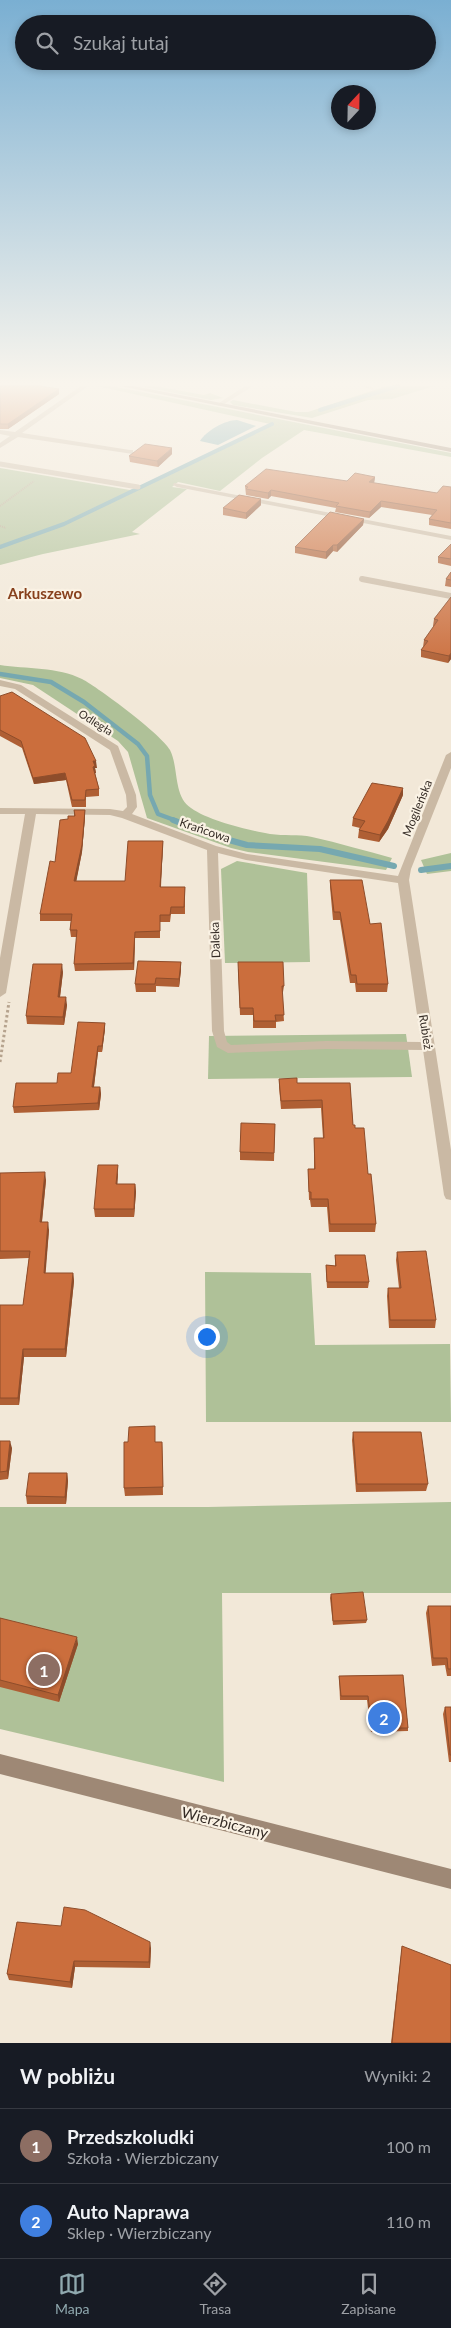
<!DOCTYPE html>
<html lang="pl">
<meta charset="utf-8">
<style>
body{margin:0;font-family:Lato,sans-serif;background:#242831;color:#f1f3f6}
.compass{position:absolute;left:331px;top:85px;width:45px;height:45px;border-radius:50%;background:#171b24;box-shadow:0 2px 8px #0003;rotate:22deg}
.you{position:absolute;left:206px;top:1336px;width:18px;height:18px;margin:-12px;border:4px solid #fff;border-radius:50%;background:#1a73e8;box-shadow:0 0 0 8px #1a73e833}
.badge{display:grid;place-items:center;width:32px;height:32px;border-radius:50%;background:#90a9af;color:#fff;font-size:16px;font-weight:700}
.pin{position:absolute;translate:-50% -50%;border:2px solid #fff;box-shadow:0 1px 5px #0006}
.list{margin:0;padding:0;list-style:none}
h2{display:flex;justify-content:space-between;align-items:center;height:65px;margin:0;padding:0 20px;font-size:21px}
h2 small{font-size:16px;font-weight:400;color:#9ea1a6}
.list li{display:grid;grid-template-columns:32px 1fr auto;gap:15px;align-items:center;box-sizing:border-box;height:75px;padding:0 20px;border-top:1px solid #363941}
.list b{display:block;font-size:19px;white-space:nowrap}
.list p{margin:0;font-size:16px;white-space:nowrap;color:#9ea1a6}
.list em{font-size:16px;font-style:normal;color:#9ea1a6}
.icon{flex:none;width:28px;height:28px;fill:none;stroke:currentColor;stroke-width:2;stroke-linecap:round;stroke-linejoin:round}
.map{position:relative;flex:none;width:451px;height:2043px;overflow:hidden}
.search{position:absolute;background:#171b24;box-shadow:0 2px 8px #0003;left:15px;right:15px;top:15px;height:55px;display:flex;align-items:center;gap:12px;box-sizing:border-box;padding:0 18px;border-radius:28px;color:#9ea1a6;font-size:19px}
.sheet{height:215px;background:#171b24}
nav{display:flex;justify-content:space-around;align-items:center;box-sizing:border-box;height:70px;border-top:1px solid #363941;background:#171b24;font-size:14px;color:#9ea1a6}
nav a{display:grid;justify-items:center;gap:2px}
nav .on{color:#90a9af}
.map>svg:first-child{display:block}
.green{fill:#afc198}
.water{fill:#76a8b0}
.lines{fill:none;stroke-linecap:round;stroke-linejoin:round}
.stream-far2{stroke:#76a8b0;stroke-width:4}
.stream-far1{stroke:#76a8b0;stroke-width:4.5}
.stream{stroke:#76a8b0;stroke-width:6}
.path-far1{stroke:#b6a38e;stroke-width:2;stroke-dasharray:1 1;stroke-linecap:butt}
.path{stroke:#b6a38e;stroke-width:3;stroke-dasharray:2.5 2.5;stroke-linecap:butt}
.lane-far1{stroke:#cab9a4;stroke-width:5}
.lane{stroke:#cab9a4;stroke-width:6}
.street{fill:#cab9a4;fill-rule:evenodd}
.secondary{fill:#9e8875;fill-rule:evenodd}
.wall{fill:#af5f34}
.shaded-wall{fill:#8e4d2b}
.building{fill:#cb6e3d;stroke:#8e4d2b}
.labels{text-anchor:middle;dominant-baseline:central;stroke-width:4.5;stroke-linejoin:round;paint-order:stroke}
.far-street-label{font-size:11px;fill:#352c26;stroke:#faf2e4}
.street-label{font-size:12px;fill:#352c26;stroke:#faf2e4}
.far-district-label{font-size:15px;font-weight:bold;fill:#87401c;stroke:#faf2e4}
.near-street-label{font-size:15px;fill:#352c26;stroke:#faf2e4}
</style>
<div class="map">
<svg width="451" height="2043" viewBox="0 0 451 2043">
<rect width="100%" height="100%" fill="#f2e8d8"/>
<g class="green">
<path d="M97,386H111L451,453V457L304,430L262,458L220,491L178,482L172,487L187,489L132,532L140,534L43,554L0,565V468L130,490L145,485L270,424Z"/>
<path d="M139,386H155L204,395L210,393L223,398L211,400Z"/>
<path d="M386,386H434L392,399L368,400L312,418L233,405L230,402L233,400L296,412H308Z"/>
<path d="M0,665C26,669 58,667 82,679C99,688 162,735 170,750C179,768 173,796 191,808C209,821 248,830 270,834C284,836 298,834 312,837C339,843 366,851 392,858L386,870L248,852L231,848L147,818L128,752L118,741L33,685L0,678Z"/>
<path d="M451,853V871L427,874L421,860Z"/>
<path d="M237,861L307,873L310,962L225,963L221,869Z"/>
<path d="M406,1034L412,1077L208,1079L209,1036Z"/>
<path d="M205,1272L311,1273L315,1345L450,1344L451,1422H206Z"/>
<path d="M451,1502V1593H222L224,1782L0,1729V1507H208Z"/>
</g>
<path class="water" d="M237,420L256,426L218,445L200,441C206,431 225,420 237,420Z"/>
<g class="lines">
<g class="stream-far2">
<path d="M320,410L398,386"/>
<path d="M0,547L64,524L272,424"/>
</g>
<path class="stream-far1" d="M0,674L51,682L84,702L138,744L147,756L150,795L158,814L177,821"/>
<g class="stream">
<path d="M173,820L211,835L247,845L320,849L394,866"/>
<path d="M421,870L451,866"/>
</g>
<g class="path-far1">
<path d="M364,386L374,389"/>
<path d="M0,506L34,481"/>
<path d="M0,526L6,528"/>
</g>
<path class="path" d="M0,1062L9,1002"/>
<path class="lane-far1" d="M0,464L138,487"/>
<path class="lane" d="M362,579L451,596"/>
<g class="street">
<path d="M81,386H88L22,433L130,450H133V454L18,437L0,448V443L10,436L0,434V430L15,432Z"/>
<path d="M245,386H253L221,406L216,405Z"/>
<path d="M174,483L451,536V540L177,487L173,485Z"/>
<path d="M0,680L21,685L118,746L136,795L137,807L132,814L216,846L247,854L398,876L446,755L451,752V768L411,869L409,880L451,1150V1200L446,1199L444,1195L423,1050L326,1049L228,1053L217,1047L212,1031L207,850L122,818L110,815L36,814L6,993L0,997V958L25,814H0V808L110,809L123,811L127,807L126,795L110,750L15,689L0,686ZM218,853L246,860L398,883L421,1042L326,1041L231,1045L227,1042L224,1031Z"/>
</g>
<g class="secondary">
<path d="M120,386H134L451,448V452Z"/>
<path d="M0,1754L451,1869V1889L0,1774Z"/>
</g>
</g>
<g class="wall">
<path d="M0,386L59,394L8,429H0Z"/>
<path d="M172,454L158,467L130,462L129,456Z"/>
<path d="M375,477L374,483L437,493L451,487V529L429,525V519L432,515L381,507L369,518L335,512L336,508L271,496L268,499L246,495L245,486L347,481Z"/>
<path d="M261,499V505L246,519L223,515V508Z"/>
<path d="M364,519L363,525L337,552L333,551L326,559L295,553V547Z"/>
<path d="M451,544V566L438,563V557Z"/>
<path d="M451,572V587L445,586L446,579Z"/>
<path d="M451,597V659L448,663L421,657V650L423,647L424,640L434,626H433L434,619Z"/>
<path d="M0,696L97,768H95L96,773H95L99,789V796L86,797V807H72L66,780L34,784L22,748L0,736Z"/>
<path d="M403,795L388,829L379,842L358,838L359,830L360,828L352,826L353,818Z"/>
<path d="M74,810H85V817L82,852L76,881H125L163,841L161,887H185V914H171L170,922H160V938H135L134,970L75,971L74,964L77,937H71L70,930L71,921H40V914L55,862L68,819L74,816Z"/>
<path d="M330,880L370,924L388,984L387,992H356L355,983H350L340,920H333L330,887Z"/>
<path d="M181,962V970L179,987L156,986V992H136L135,984Z"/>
<path d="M238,969L284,986L283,992H282L284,1021L276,1022V1028H253V1015H240Z"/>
<path d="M63,972L60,997L67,1005L64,1025L27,1024L26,1016Z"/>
<path d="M105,1023V1029L102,1052H98L94,1087H100L101,1094L99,1110L14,1113L13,1107L57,1083L71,1073Z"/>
<path d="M279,1079L297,1083H350L353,1125L355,1128L368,1174L376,1224L375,1232H329L327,1207H311L310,1200H309L308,1169H314V1138H323L321,1108L281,1109L279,1087Z"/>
<path d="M275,1124L274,1161L240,1160V1152Z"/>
<path d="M0,1173L46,1180L42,1222L49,1230L45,1273H73L74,1281L66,1357H24L19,1405H0V1305H23L29,1258L0,1259Z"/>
<path d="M118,1173L117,1184H135L136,1192L134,1217H95L94,1209Z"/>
<path d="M397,1252L436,1320L435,1328H389L387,1296L388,1288H399L396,1260Z"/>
<path d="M335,1255L369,1282L368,1288H327L326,1272V1265L335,1266Z"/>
<path d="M353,1432L428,1484L426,1491L356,1492L352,1440Z"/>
<path d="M0,1441L12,1448L8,1479L0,1480Z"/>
<path d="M128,1442H162L163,1495L125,1496L124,1488Z"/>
<path d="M67,1473L68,1481L66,1504H27L26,1496Z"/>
<path d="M331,1594L367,1620L366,1623L333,1625L330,1598Z"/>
<path d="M428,1606H451V1676H447L445,1665L432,1666L426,1613Z"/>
<path d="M0,1618L78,1644L59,1702L0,1687Z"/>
<path d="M403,1675L408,1728V1731L371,1732L367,1700H340L339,1676Z"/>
<path d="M445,1707H451V1762H449L443,1714Z"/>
<path d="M17,1922L151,1948L150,1968L75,1967L72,1988L9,1980L7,1974Z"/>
<path d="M402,1946L451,2043H391Z"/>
</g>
<g class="shaded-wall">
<path d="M59,389V394L8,429V424Z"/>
<path d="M172,448V454L158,467L157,461Z"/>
<path d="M375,477L374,483L369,489V482Z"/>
<path d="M271,490V496L268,499V493Z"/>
<path d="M261,499V505L246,519V513Z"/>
<path d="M381,501V507L369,518L370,512Z"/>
<path d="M364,519L363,525L337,552V545Z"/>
<path d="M333,545V551L326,559V552Z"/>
<path d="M451,653V659L448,663L449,656Z"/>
<path d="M93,761H96L97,768H95L96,773L93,774Z"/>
<path d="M65,773L66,780L34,784L33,778Z"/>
<path d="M403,788V795L388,829L379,842L380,835Z"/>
<path d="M85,810V817L82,852L75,888L74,881Z"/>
<path d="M163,841V848L160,894V887Z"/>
<path d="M135,932V938L134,970L133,963Z"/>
<path d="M181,962V970L179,987V979Z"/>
<path d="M62,964L63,972L59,1005L58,997Z"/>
<path d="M66,997L67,1005L64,1025L63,1017Z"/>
<path d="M105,1023V1029L102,1052V1046Z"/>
<path d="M98,1046V1052L93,1094L92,1087Z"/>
<path d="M100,1087L101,1094L99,1110L98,1103Z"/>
<path d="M118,1165V1173L117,1192L116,1184Z"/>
<path d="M45,1172L46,1180L41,1230L40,1222Z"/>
<path d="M135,1184L136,1192L134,1217V1209Z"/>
<path d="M48,1222L49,1230L45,1281L44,1273Z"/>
<path d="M73,1273L74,1281L66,1357L65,1349Z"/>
<path d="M23,1349L24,1357L19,1405L18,1398Z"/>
<path d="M10,1441L12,1448L8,1479L7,1471Z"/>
<path d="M67,1473L68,1481L66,1504L65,1497Z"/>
<path d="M77,1637L78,1644L59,1702L58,1695Z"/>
<path d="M150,1942L151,1948L150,1968L149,1962Z"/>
<path d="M74,1961L75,1967L72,1988L70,1982Z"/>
</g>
<g class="building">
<path d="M0,386H40L59,389L8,424H0Z"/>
<path d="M145,444L172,448L157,461L129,456Z"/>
<path d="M266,469L347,481L355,473L375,477L369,482L437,493L443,486L451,487V523L429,519L437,510L381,501L370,512L336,506L339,503L271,490L268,493L246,489L248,487L245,486Z"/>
<path d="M239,495L261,499L246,513L223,508Z"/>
<path d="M330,512L364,519L337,545H333L326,552L295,547Z"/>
<path d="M451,544V559L438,557Z"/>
<path d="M451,572V580L446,579Z"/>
<path d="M451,597V653L449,656L421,650L428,641L424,640L438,620L434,619Z"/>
<path d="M12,692L85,738L96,761H93L95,766L93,767L99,789L86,790L85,800H72L65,773L33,778L21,741L0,730V696Z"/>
<path d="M372,783L403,788L388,821L380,835L359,830L365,821L353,818Z"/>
<path d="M74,810H85L82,845L74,881H125L128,841H163L160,887H185L184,907H171L170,915H160V931L135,932L133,963L74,964L77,930H70L72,914H40L50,861L55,862L60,820L68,819V816H75Z"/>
<path d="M330,880H362L370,924L381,923L388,984H357L356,975H351L340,912H334Z"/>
<path d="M138,961L181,962L179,979L156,978L155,984H135Z"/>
<path d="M238,962H283L284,986H282L284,1015H275L276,1021H254L253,1008H240Z"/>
<path d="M33,964H62L58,997H66L63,1017L26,1016Z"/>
<path d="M78,1022L105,1023L102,1046H98L92,1087H100L98,1103L13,1107L16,1083H57L58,1073H71Z"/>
<path d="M297,1078V1083H350L353,1125H355V1128H364L368,1174H371L376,1224H330L328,1199H311V1192H309L308,1169H315L314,1138H324L322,1100L281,1101L279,1079Z"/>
<path d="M241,1123L275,1124L274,1153L240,1152Z"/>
<path d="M98,1165H118L116,1184H135L134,1209H94Z"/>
<path d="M45,1172L40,1222H48L44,1273H73L65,1349H23L18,1398H0V1305H23L30,1251H0V1173Z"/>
<path d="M426,1251L436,1320H390L388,1288H401L397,1252Z"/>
<path d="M335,1255H365L369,1282H327L326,1265L336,1266Z"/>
<path d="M155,1426V1442H162L163,1487L124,1488V1442H128L129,1427Z"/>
<path d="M353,1432H421L428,1484H357Z"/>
<path d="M0,1441H10L7,1471L0,1472Z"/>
<path d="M29,1473H67L65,1497L26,1496Z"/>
<path d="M363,1592L367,1620L333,1621L331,1594Z"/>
<path d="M428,1606H451V1669H448L447,1658H433Z"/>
<path d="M0,1618L77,1637L58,1695L0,1680Z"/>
<path d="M403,1675L408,1728H372L368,1696H341L339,1676Z"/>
<path d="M445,1707H451V1755H450Z"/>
<path d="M64,1907L85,1910L150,1942L149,1962L74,1961L70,1982L7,1974L17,1922L61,1926Z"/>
<path d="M402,1946L451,1965V2043H392Z"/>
</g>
<linearGradient id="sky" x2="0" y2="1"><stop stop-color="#7aafd2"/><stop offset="0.57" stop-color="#f9f5ed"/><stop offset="1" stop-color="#f9f5ed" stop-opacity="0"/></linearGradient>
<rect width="451" height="672" fill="url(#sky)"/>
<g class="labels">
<g class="far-street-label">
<text transform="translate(96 722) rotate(32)">Odległa</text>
</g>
<g class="street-label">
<text transform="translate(417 808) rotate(-68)">Mogileńska</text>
<text transform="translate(205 830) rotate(19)">Krańcowa</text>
<text transform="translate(215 940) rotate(-92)">Daleka</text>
<text transform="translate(426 1032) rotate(81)">Rubież</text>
</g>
<g class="far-district-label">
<text x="45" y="593">Arkuszewo</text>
</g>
<g class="near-street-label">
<text transform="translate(225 1822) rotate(14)">Wierzbiczany</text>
</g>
</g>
</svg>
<svg class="compass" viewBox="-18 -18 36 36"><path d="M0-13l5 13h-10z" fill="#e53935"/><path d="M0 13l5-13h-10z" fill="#9ea1a6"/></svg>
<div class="you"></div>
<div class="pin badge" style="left:44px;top:1670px;background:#8d6e63">1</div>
<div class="pin badge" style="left:384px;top:1718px;background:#3f7fe0">2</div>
<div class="search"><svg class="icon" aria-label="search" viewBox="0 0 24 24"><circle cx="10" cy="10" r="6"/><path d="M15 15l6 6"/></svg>Szukaj tutaj</div>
</div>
<section class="sheet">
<h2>W pobliżu<small>Wyniki: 2</small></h2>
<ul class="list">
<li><span class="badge" style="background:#8d6e63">1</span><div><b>Przedszkoludki</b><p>Szkoła · Wierzbiczany</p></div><em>100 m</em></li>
<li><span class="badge" style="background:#3f7fe0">2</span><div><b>Auto Naprawa</b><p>Sklep · Wierzbiczany</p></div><em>110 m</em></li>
</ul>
</section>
<nav>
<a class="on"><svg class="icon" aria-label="map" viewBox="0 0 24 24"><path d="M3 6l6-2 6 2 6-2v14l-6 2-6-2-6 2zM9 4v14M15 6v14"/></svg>Mapa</a>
<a><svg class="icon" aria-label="directions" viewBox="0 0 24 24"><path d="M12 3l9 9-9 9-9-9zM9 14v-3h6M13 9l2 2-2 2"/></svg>Trasa</a>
<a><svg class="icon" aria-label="saved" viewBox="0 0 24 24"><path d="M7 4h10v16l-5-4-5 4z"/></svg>Zapisane</a>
</nav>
